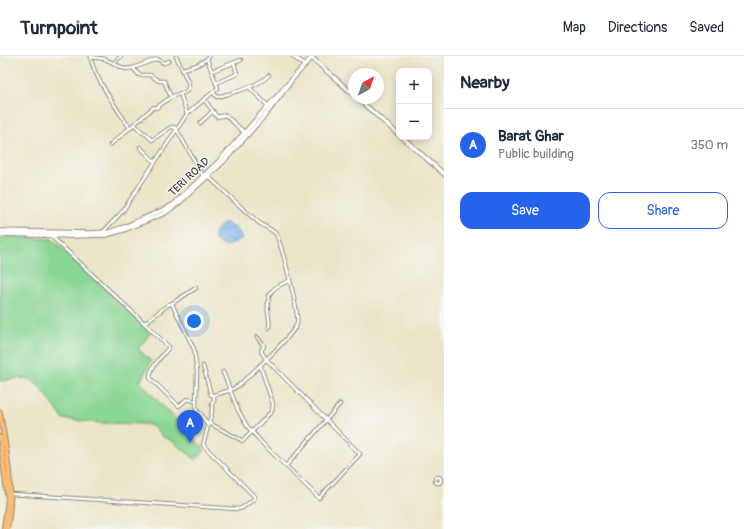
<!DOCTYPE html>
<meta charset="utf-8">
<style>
body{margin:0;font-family:Pangolin,sans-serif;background:#f2f2f3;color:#1f2937}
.controls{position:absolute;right:12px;top:12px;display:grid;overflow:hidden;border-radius:8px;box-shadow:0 2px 10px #0003}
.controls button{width:36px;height:36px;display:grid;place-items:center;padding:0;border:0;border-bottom:1px solid #e0e1e3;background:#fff;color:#1f2937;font:20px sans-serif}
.compass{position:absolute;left:348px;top:12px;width:36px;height:36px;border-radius:50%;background:#fff;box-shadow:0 2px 10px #0003;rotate:40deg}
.you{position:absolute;left:194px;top:265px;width:14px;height:14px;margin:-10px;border:3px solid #fff;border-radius:50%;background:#1a73e8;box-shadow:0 0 0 6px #1a73e833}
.badge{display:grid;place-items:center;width:26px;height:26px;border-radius:50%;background:#2563eb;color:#fff;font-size:13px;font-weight:700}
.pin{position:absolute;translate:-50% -33px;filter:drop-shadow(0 1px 2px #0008)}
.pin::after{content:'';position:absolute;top:21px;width:14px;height:12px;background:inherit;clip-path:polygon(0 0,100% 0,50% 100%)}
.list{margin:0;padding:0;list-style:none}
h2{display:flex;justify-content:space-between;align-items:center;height:52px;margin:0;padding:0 16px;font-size:17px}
h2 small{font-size:13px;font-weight:400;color:#747a83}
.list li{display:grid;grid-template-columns:26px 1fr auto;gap:12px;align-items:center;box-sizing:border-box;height:72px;padding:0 16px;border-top:1px solid #e0e1e3}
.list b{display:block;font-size:15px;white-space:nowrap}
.list p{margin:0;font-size:13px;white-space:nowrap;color:#747a83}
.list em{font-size:13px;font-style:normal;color:#747a83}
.actions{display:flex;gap:8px;padding:12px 16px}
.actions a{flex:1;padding:9px 0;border:1px solid #2563eb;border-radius:12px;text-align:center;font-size:14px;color:#2563eb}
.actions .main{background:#2563eb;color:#fff}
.map{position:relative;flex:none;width:444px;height:473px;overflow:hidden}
header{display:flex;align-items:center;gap:24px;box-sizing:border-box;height:56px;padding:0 20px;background:#fff;border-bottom:1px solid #e0e1e3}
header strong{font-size:19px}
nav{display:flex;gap:22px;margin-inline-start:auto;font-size:14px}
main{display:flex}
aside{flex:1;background:#fff}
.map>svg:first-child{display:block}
.grass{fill:#8ad694;stroke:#5a8060}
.water{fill:url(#water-waves);stroke:#54708c}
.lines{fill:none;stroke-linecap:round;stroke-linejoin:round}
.minor-casing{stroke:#8b8879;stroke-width:4.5}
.tertiary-casing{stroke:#8b8879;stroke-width:5.5}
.primary-casing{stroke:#8b8879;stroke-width:6}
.minor{stroke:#fff;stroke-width:2.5}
.tertiary{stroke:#fff;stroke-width:3.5}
.primary{stroke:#febb71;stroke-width:4}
.labels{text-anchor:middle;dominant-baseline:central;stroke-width:3;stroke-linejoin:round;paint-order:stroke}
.street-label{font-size:11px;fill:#2b2b2b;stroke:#f6f6f2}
</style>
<header>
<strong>Turnpoint</strong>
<nav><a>Map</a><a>Directions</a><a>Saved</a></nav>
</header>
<main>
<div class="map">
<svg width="444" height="473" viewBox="0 0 444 473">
<defs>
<pattern id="water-waves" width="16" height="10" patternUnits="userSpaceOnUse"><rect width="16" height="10" fill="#7db4ec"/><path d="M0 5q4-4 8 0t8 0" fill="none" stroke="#6793bf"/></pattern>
</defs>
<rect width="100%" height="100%" fill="#f6f6f2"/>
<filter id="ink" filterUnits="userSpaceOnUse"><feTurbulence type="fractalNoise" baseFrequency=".025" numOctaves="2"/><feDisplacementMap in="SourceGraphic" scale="8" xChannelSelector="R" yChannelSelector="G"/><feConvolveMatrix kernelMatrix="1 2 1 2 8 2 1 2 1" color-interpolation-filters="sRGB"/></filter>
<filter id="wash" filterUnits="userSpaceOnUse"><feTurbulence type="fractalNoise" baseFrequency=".012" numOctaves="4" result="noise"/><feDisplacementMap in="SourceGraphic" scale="16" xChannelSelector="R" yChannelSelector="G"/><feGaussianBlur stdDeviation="0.9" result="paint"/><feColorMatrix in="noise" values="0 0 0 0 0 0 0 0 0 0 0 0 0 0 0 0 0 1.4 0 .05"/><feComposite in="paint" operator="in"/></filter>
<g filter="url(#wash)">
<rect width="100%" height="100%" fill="#ebe5c7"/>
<path class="grass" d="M0,181L52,183L151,276L138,293L151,305L140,326L205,394L196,404L171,384L163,381L154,371L146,368L101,367L63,363C56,353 39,325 28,323C19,321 9,324 0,325Z"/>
<path class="water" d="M226,166L232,171L236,172L242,182L230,189L223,190L215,184V175Z"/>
</g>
<g filter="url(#ink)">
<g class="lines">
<g class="minor-casing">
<g id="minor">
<path d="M91,0C89,14 121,59 130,72"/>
<path d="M91,1L105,3L125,13L133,12L157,3L164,7L169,5"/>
<path d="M114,7L121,0"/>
<path d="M133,12L139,19H150L159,25H164L171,41"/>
<path d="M183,13L197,9L207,3"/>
<path d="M212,15L241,4"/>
<path d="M216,27L237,18L234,7"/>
<path d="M249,31L268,50"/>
<path d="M213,36L217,41C234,36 256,32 269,19"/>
<path d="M180,37L187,58"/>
<path d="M204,43L217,61L225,59L245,77"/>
<path d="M200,67L213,55"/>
<path d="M134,68L143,77H145L152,84L171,71H174L177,74L203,120"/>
<path d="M110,89L154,51L156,52L171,41L187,35L189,28L176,0"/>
<path d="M140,91L155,106"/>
<path d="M208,120C224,135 240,151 257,165C262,170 270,172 275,177C281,184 300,260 297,268C291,282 251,318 238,330L231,334L214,339"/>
<path d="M103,176L122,156L187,58L218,32L207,3L209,0"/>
<path d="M51,180L143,266L145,267L169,248H172L194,293L197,316L196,352L197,355L201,358L208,370"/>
<path d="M171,248L196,232"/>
<path d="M144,267L169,291C163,300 150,310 150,322L179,350L187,343L195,345"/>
<path d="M269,272C270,266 269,262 268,256C266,236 273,231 289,225"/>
<path d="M257,281L264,290L261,295L266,303"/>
<path d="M223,316L238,354L247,370L262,387L319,442L360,398L266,303"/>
<path d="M209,367L243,385L272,355L273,348L260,309"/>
<path d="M286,410L340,348"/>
<circle cx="438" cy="424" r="3"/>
<path d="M11,438L238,453L242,452L254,443V440L203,389L212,356V347L214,345V339H211L203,310"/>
</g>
</g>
<g class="tertiary-casing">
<g id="tertiary">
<path d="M293,0L305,9"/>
<path d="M312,2L354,39"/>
<path d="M357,42L399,79"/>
<path d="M402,81L444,118"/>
<path d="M0,175L91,177L109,176L124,171L167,152L174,148L218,106L313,0"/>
<path d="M0,178L69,180L106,179L124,174L165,157L180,146L222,107L267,57L290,27"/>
</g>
</g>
<g class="primary-casing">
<g id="primary">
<path d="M0,356C6,395 15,434 7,473"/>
<path d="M0,381L8,443L4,473"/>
</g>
</g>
<use href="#minor" class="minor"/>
<use href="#tertiary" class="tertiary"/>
<use href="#primary" class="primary"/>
</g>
</g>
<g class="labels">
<g class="street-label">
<text transform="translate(189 121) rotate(-43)">TERI ROAD</text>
</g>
</g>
</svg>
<div class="controls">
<button>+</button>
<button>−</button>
</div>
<svg class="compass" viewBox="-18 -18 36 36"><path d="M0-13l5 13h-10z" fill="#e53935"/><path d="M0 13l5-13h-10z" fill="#747a83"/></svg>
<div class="you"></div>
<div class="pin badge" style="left:190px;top:387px">A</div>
</div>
<aside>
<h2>Nearby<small></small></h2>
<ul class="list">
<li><span class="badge">A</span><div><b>Barat Ghar</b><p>Public building</p></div><em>350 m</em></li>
</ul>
<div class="actions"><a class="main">Save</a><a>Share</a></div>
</aside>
</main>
